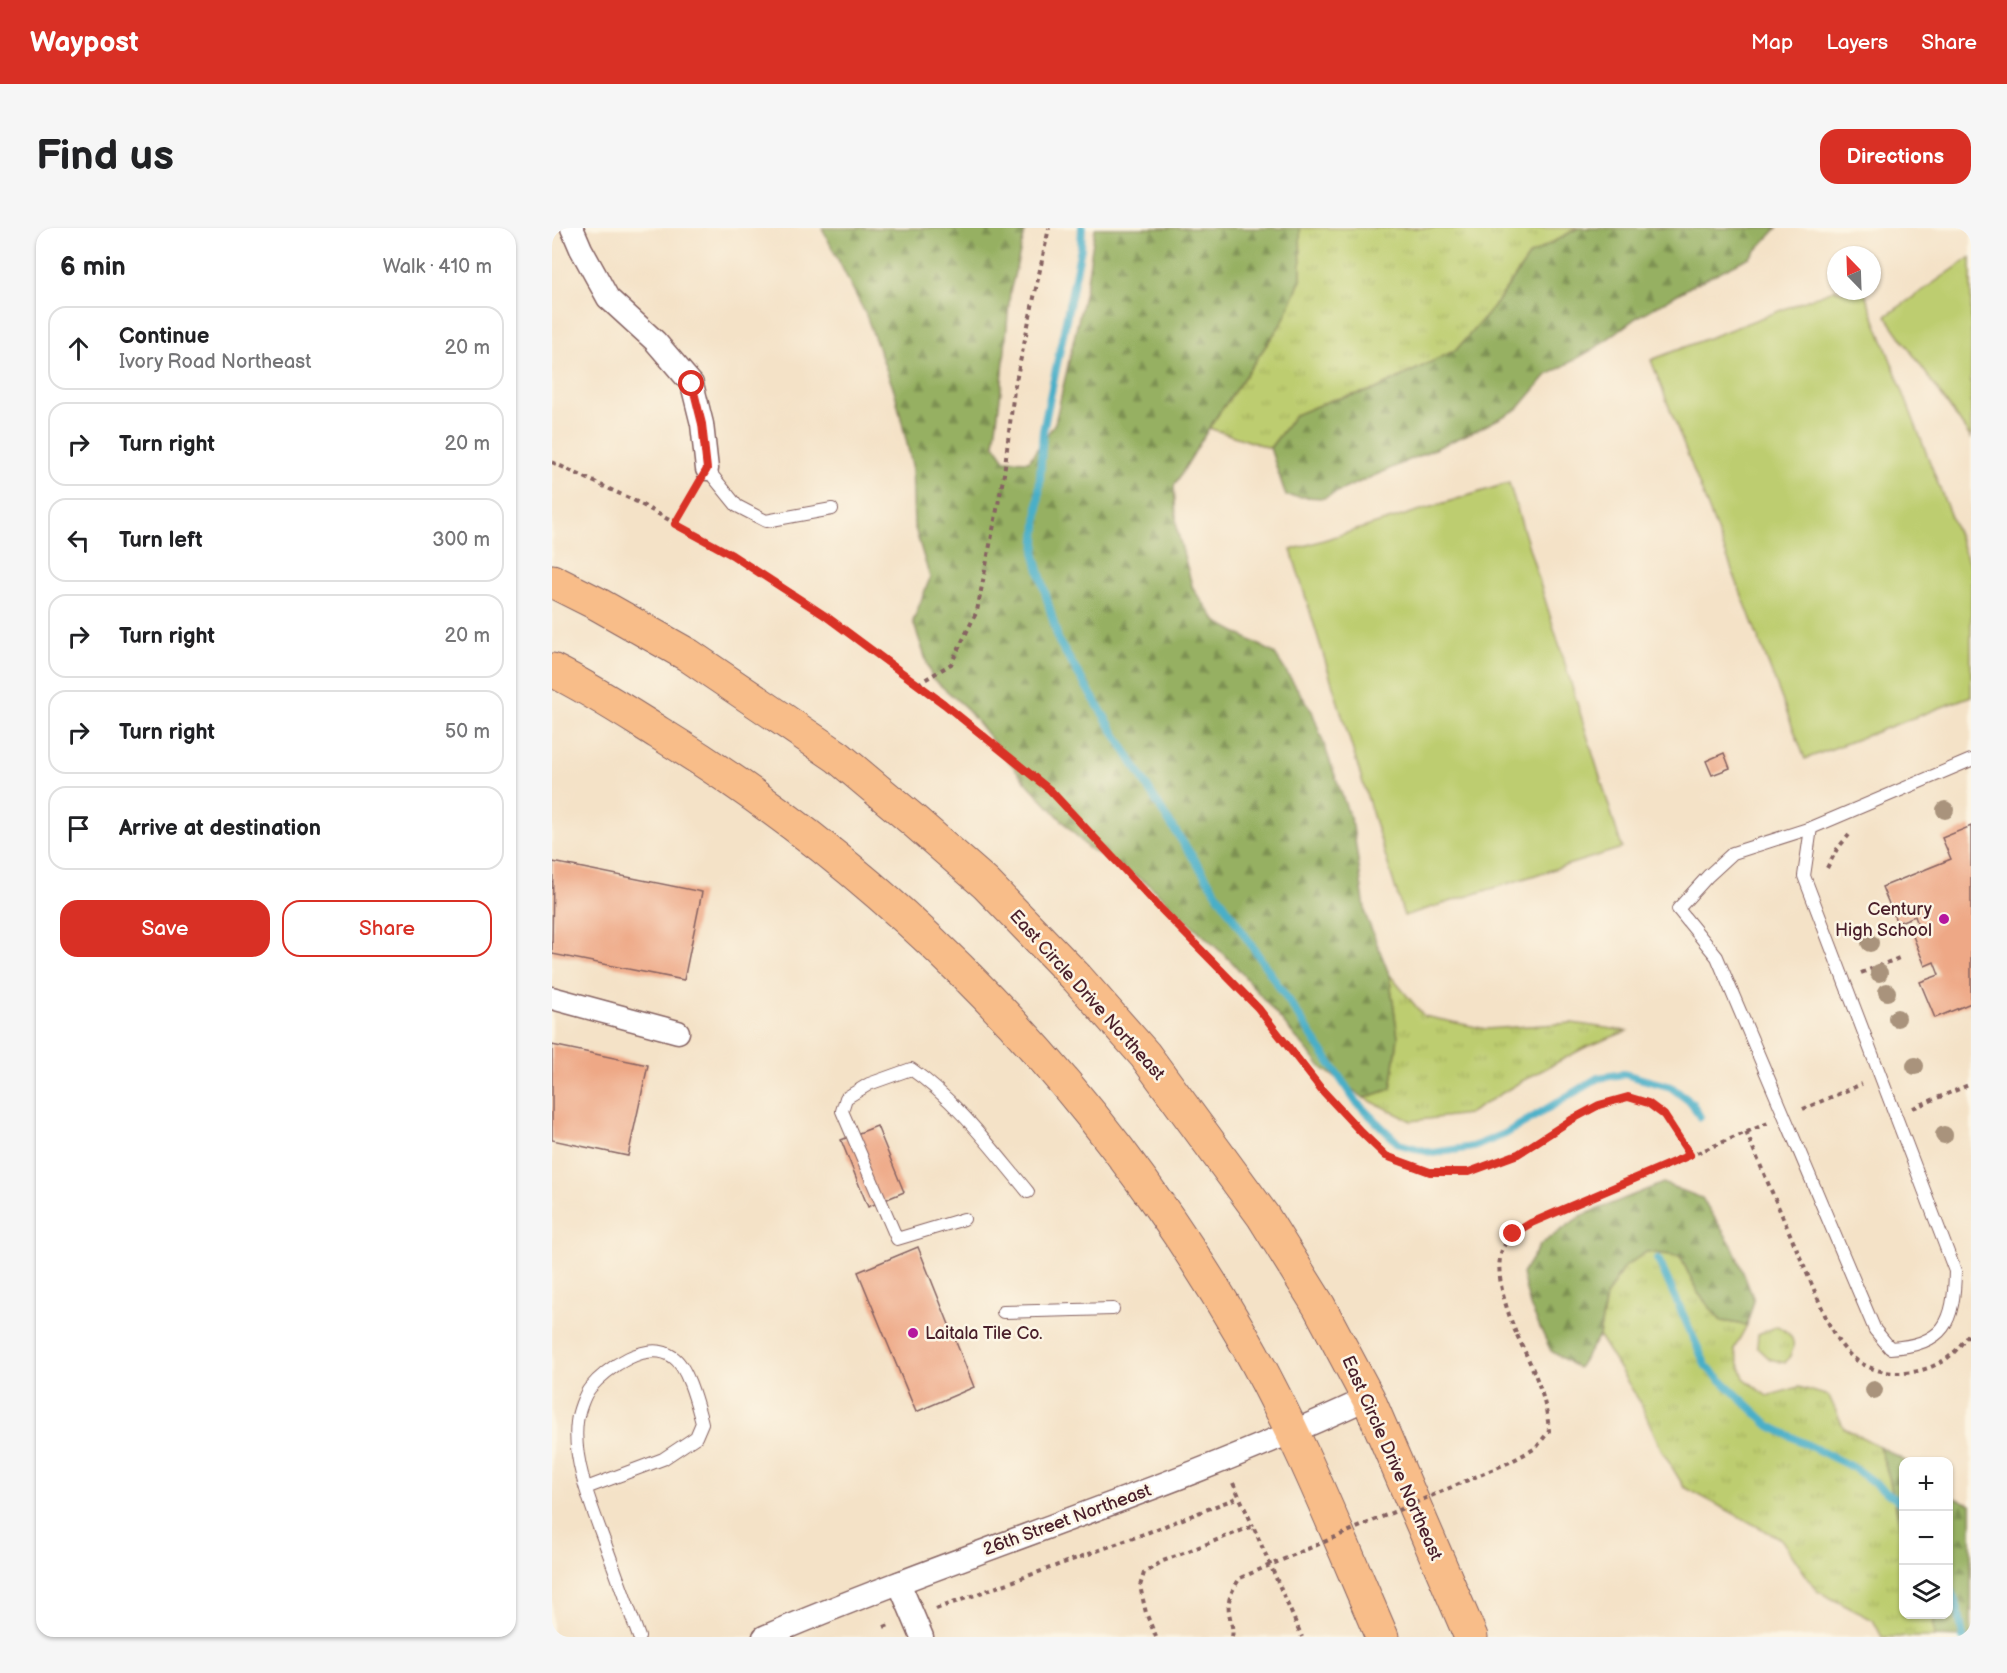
<!DOCTYPE html>
<meta charset="utf-8">
<style>
body{margin:0;font-family:"Balsamiq Sans",sans-serif;background:#f6f6f6;color:#202124}
.controls{position:absolute;right:18px;bottom:18px;display:grid;overflow:hidden;border-radius:12px;box-shadow:0 2px 4px #0004}
.controls button{width:54px;height:54px;display:grid;place-items:center;padding:0;border:0;border-bottom:2px solid #e0e0e0;background:#fff;color:#202124;font:30px sans-serif}
.compass{position:absolute;left:1275px;top:18px;width:54px;height:54px;border-radius:50%;background:#fff;box-shadow:0 2px 4px #0004;rotate:337deg}
.stop{position:absolute;width:18px;height:18px;margin:-14px;border:4px solid #d93025;border-radius:50%;background:#fff}
.stop.end{background:#d93025;border-color:#fff;box-shadow:0 2px 6px #0008}
.list{margin:0;padding:0;list-style:none}
h2{display:flex;justify-content:space-between;align-items:center;height:78px;margin:0;padding:0 24px;font-size:26px}
h2 small{font-size:20px;font-weight:400;color:#757577}
.list li{display:grid;grid-template-columns:39px 1fr auto;gap:18px;align-items:center;box-sizing:border-box;height:84px;margin:0 12px 12px;padding:0 12px;border:2px solid #e0e0e0;border-radius:18px}
.list b{display:block;font-size:22px;white-space:nowrap}
.list p{margin:0;font-size:20px;white-space:nowrap;color:#757577}
.list em{font-size:20px;font-style:normal;color:#757577}
.actions{display:flex;gap:12px;padding:18px 24px}
.actions a{flex:1;padding:14px 0;border:2px solid #d93025;border-radius:18px;text-align:center;font-size:21px;color:#d93025}
.actions .main{background:#d93025;color:#fff}
.icon{flex:none;width:33px;height:33px;fill:none;stroke:currentColor;stroke-width:2;stroke-linecap:round;stroke-linejoin:round}
.map{position:relative;flex:none;width:1419px;height:1409px;overflow:hidden;border-radius:18px}
header{display:flex;align-items:center;gap:36px;box-sizing:border-box;height:84px;padding:0 30px;background:#d93025;color:#fff}
header strong{font-size:28px}
nav{display:flex;gap:33px;margin-inline-start:auto;font-size:21px}
.intro{display:flex;align-items:center;justify-content:space-between;box-sizing:border-box;height:144px;padding:0 36px}
h1{margin:0;font-size:42px}
.button{padding:15px 27px;border-radius:18px;background:#d93025;color:#fff;font-size:21px;font-weight:700}
main{display:flex;gap:36px;padding:0 36px}
aside{flex:1;background:#fff;border-radius:18px;box-shadow:0 2px 4px #0004}
.map>svg:first-child{display:block}
.grass{fill:url(#grass-tufts);stroke:#84764d;stroke-width:1.5}
.forest{fill:url(#forest-firs);stroke:#706846;stroke-width:1.5}
.garden{fill:#bdcd6f;stroke:#84764d;stroke-width:1.5}
.lines{fill:none;stroke-linecap:round;stroke-linejoin:round}
.stream{stroke:#49afc8;stroke-width:8}
.building{fill:#eea886}
.lane-casing{stroke:#866362;stroke-width:14}
.street-casing{stroke:#866362;stroke-width:25}
.primary-casing{stroke:#866362;stroke-width:35}
.path{stroke:#866362;stroke-width:4;stroke-dasharray:4.5 4.5;stroke-linecap:butt}
.lane{stroke:#fff;stroke-width:12}
.street{stroke:#fff;stroke-width:22}
.primary{stroke:#f8bd89;stroke-width:33}
.path-bridge{stroke:#866362;stroke-width:4;stroke-dasharray:4.5 4.5;stroke-linecap:butt}
.tree{fill:#a9937c}
.route{stroke:#d93025;stroke-width:8}
.poi-dot{fill:#b5179e;stroke:#fcf5e5;stroke-width:2}
.labels{text-anchor:middle;dominant-baseline:central;stroke-width:5;stroke-linejoin:round;paint-order:stroke}
.poi-label{font-size:18px;fill:#4a1f2b;stroke:#fcf5e5;text-anchor:end}
.street-label{font-size:18px;fill:#4a1f2b;stroke:#fcf5e5}
</style>
<header>
<strong>Waypost</strong>
<nav><a>Map</a><a>Layers</a><a>Share</a></nav>
</header>
<div class="intro"><h1>Find us</h1><a class="button">Directions</a></div>
<main>
<aside>
<h2>6 min<small>Walk · 410 m</small></h2>
<ul class="list">
<li><svg class="icon" aria-label="ahead" viewBox="0 0 24 24"><path d="M12 20V5M6 11l6-6 6 6"/></svg><div><b>Continue</b><p>Ivory Road Northeast</p></div><em>20 m</em></li>
<li><svg class="icon" aria-label="right" viewBox="0 0 24 24"><path d="M7 20v-9h11M14 6l5 5-5 5"/></svg><div><b>Turn right</b></div><em>20 m</em></li>
<li><svg class="icon" aria-label="left" viewBox="0 0 24 24"><path d="M17 20v-9H6M10 6l-5 5 5 5"/></svg><div><b>Turn left</b></div><em>300 m</em></li>
<li><svg class="icon" aria-label="right" viewBox="0 0 24 24"><path d="M7 20v-9h11M14 6l5 5-5 5"/></svg><div><b>Turn right</b></div><em>20 m</em></li>
<li><svg class="icon" aria-label="right" viewBox="0 0 24 24"><path d="M7 20v-9h11M14 6l5 5-5 5"/></svg><div><b>Turn right</b></div><em>50 m</em></li>
<li><svg class="icon" aria-label="arrive" viewBox="0 0 24 24"><path d="M6 21V4h12l-3 4 3 4H6"/></svg><div><b>Arrive at destination</b></div></li>
</ul>
<div class="actions"><a class="main">Save</a><a>Share</a></div>
</aside>
<div class="map">
<svg width="1419" height="1409" viewBox="0 0 1419 1409">
<defs>
<pattern id="grass-tufts" width="24" height="20" patternUnits="userSpaceOnUse" patternTransform="scale(1.5)"><rect width="24" height="20" fill="#bdcd6f"/><path d="M3 7l-1-3M5 7V3M7 7l1-3M15 17l-1-3M17 17v-4M19 17l1-3" fill="none" stroke="#a4b060"/></pattern>
<pattern id="forest-firs" width="22" height="20" patternUnits="userSpaceOnUse" patternTransform="scale(1.5)"><rect width="22" height="20" fill="#96b062"/><path d="M5 1l3.5 6h-7zM16 11l3.5 6h-7z" fill="#7c8f51"/></pattern>
</defs>
<rect width="100%" height="100%" fill="#fcf5e5"/>
<filter id="ink" filterUnits="userSpaceOnUse"><feTurbulence type="fractalNoise" baseFrequency=".0167" numOctaves="2"/><feDisplacementMap in="SourceGraphic" scale="12" xChannelSelector="R" yChannelSelector="G"/><feConvolveMatrix kernelMatrix="1 2 1 2 8 2 1 2 1" color-interpolation-filters="sRGB"/></filter>
<filter id="wash" filterUnits="userSpaceOnUse"><feTurbulence type="fractalNoise" baseFrequency=".008" numOctaves="4" result="noise"/><feDisplacementMap in="SourceGraphic" scale="24" xChannelSelector="R" yChannelSelector="G"/><feGaussianBlur stdDeviation="1.35" result="paint"/><feColorMatrix in="noise" values="0 0 0 0 0 0 0 0 0 0 0 0 0 0 0 0 0 1.4 0 .05"/><feComposite in="paint" operator="in"/></filter>
<g filter="url(#wash)">
<rect width="100%" height="100%" fill="#f4e2c7"/>
<g class="grass">
<path d="M748,0H1026L978,27L944,76L904,122L822,162L777,173L743,187L718,220L657,200L731,93L749,51Z"/>
<path d="M837,746L872,788L934,801L1020,795L1075,803L1032,820L970,853L916,886L859,893L812,870L839,861L846,809Z"/>
<path d="M1094,1024L1128,1028L1146,1065L1169,1093L1195,1097L1182,1121L1192,1150L1215,1168L1247,1159L1277,1168L1292,1200L1327,1218L1337,1249L1351,1310L1352,1386L1382,1387V1409H1330L1321,1392L1265,1363L1229,1311L1132,1259L1110,1223L1088,1174L1047,1108L1054,1069L1071,1040Z"/>
<path d="M1225,1098C1244,1107 1246,1119 1233,1135L1218,1131L1205,1119L1206,1106Z"/>
</g>
<g class="forest">
<path d="M270,0H474L458,64L450,155L442,216L453,232L477,233L503,195L535,53L543,0H748L749,51L731,93L657,200L622,258L625,302L641,361L665,394L722,425L760,483L801,598L814,688L837,746L846,809L839,861L812,870L770,840L681,735L595,655L536,620L474,554L413,479L380,450L361,393L378,350L362,297L360,237L343,165L314,87Z"/>
<path d="M1026,0H1225L1198,29L1143,56L1084,90L1043,120L994,148L966,181L925,202L772,270L734,268L718,220L743,187L777,173L822,162L904,122L944,76L978,27Z"/>
<path d="M1111,955L1150,970L1181,1019L1202,1072L1195,1097L1169,1093L1146,1065L1128,1028L1094,1024L1071,1040L1054,1068L1047,1108L1026,1140L999,1123L978,1078L970,1046L988,1017L1029,988Z"/>
<path d="M1327,1218L1353,1233L1352,1234L1351,1310L1337,1249Z"/>
<path d="M1397,1268L1419,1276V1409L1382,1408V1387L1396,1386Z"/>
</g>
<g class="garden">
<path d="M1419,29V210L1334,88Z"/>
<path d="M1284,61V63H1312L1419,341V468L1253,531L1099,132Z"/>
<path d="M957,255L1070,620L852,688L739,322Z"/>
</g>
<g class="lines">
<g class="stream">
<path d="M530,0L529,20L491,203L483,328L507,414L612,586L804,874L847,916L881,925L921,919L953,906L1046,850L1072,846L1119,859L1140,875L1148,889"/>
<path d="M1106,1031L1154,1138L1218,1198L1302,1240L1352,1277"/>
<path d="M1396,1356L1406,1381L1411,1409"/>
</g>
</g>
<g id="blocks">
<g class="building">
<path d="M1172,525L1178,540L1160,547L1154,533Z"/>
<path d="M1419,598V775L1383,790L1368,754L1387,747L1382,734L1373,738L1359,703L1367,700L1363,688L1345,695L1330,659L1399,631L1390,610Z"/>
<path d="M1,634L150,664L132,752L0,726Z"/>
<path d="M0,817L96,837L76,928L0,912Z"/>
<path d="M325,898L352,964L316,979L289,912Z"/>
<path d="M366,1019L422,1159L364,1184L306,1044Z"/>
</g>
</g>
</g>
<g filter="url(#ink)">
<use href="#blocks" fill-opacity="0" stroke="#866362" stroke-width="1.5"/>
<g class="lines">
<g class="lane-casing">
<g id="lane">
<path d="M155,241L185,278L214,293L280,281"/>
<path d="M1259,600L1252,648L1403,1043C1402,1094 1393,1117 1338,1120L1323,1102L1165,729L1126,681L1156,648L1181,625L1259,600L1419,532"/>
<path d="M412,991L345,1011L290,883L294,870L317,856L359,841C405,873 440,921 476,964"/>
<path d="M451,1084L561,1081"/>
<path d="M34,1260L111,1231L144,1209L150,1195C145,1177 136,1139 121,1129C96,1111 54,1140 38,1160C32,1167 26,1185 25,1194C20,1233 41,1282 54,1318C65,1349 76,1379 87,1409"/>
</g>
</g>
<g class="street-casing">
<g id="street">
<path d="M20,0L29,21L56,70L103,113L140,156L150,196L155,241"/>
<path d="M0,770L126,804"/>
<path d="M347,1355L370,1409"/>
<path d="M212,1409C411,1324 620,1262 816,1170"/>
</g>
</g>
<g class="primary-casing">
<g id="primary">
<path d="M0,353L44,375L136,427L286,529L361,592L434,656L525,750L593,827L711,988L767,1078L816,1170L919,1409"/>
<path d="M0,442C37,460 72,483 107,505C347,651 549,863 689,1106C745,1203 786,1307 830,1409"/>
</g>
</g>
<g class="path">
<path d="M0,234L83,273L180,327L275,389L392,476L498,562L608,680L706,779L770,862L809,904L834,928L878,944H917L966,926L1019,892L1047,877L1076,869L1096,875L1112,887L1138,927"/>
<path d="M123,295L142,263"/>
<path d="M366,456L399,436L425,383L452,246L462,162L497,0"/>
<path d="M1275,640L1285,621L1297,607"/>
<path d="M1309,745L1347,730"/>
<path d="M1361,880L1419,856"/>
<path d="M1251,881L1310,856"/>
<path d="M1194,904L1276,1094C1280,1102 1284,1111 1290,1118C1315,1151 1362,1152 1394,1131C1404,1124 1412,1113 1419,1103"/>
<path d="M964,1105C955,1083 943,1049 949,1025C953,1011 967,1003 979,995L1216,895"/>
<path d="M681,1255L701,1298"/>
<path d="M384,1381L592,1306L687,1269"/>
<path d="M332,1399L340,1396"/>
<path d="M604,1409L594,1385L588,1358L592,1345L611,1333L701,1298L750,1409"/>
</g>
<use href="#lane" class="lane"/>
<use href="#street" class="street"/>
<use href="#primary" class="primary"/>
<path class="path-bridge" d="M680,1409C682,1400 678,1393 677,1384C675,1370 681,1361 688,1350L958,1234L984,1220L997,1203C994,1165 980,1139 964,1105"/>
</g>
<g class="tree">
<circle cx="1393" cy="582" r="9"/>
<circle cx="1318" cy="715" r="9"/>
<circle cx="1327" cy="745" r="9"/>
<circle cx="1335" cy="764" r="9"/>
<circle cx="1345" cy="790" r="9"/>
<circle cx="1363" cy="838" r="9"/>
<circle cx="1392" cy="907" r="9"/>
<circle cx="1322" cy="1162" r="9"/>
</g>
</g>
<g class="lines" filter="url(#ink)">
<path class="route" d="M140,156L150,196L155,241L123,296L180,327L275,389L392,476L498,562L608,680L706,780L770,862L809,904L834,928L878,944H917L966,926L1019,892L1047,877L1076,869L1096,875L1112,887L1138,927L979,995L961,1006"/>
</g>
<g class="poi-dot">
<circle cx="1392" cy="691" r="6"/>
<circle cx="361" cy="1105" r="6"/>
</g>
<g class="labels">
<g class="poi-label">
<text x="1380" y="681">Century<tspan x="1380" dy="21">High School</tspan></text>
<text x="373" y="1105" text-anchor="start">Laitala Tile Co.</text>
</g>
<g class="street-label">
<text transform="translate(535 767) rotate(48)">East Circle Drive Northeast</text>
<text transform="translate(840 1230) rotate(66)">East Circle Drive Northeast</text>
<text transform="translate(515 1292) rotate(-20)">26th Street Northeast</text>
</g>
</g>
</svg>
<div class="controls">
<button>+</button>
<button>−</button>
<button><svg class="icon" aria-label="layers" viewBox="0 0 24 24"><path d="M12 4l9 5-9 5-9-5zM3 14l9 5 9-5"/></svg></button>
</div>
<svg class="compass" viewBox="-18 -18 36 36"><path d="M0-13l5 13h-10z" fill="#e53935"/><path d="M0 13l5-13h-10z" fill="#757577"/></svg>
<div class="stop" style="left:140px;top:156px"></div>
<div class="stop end" style="left:961px;top:1006px"></div>
</div>
</main>
